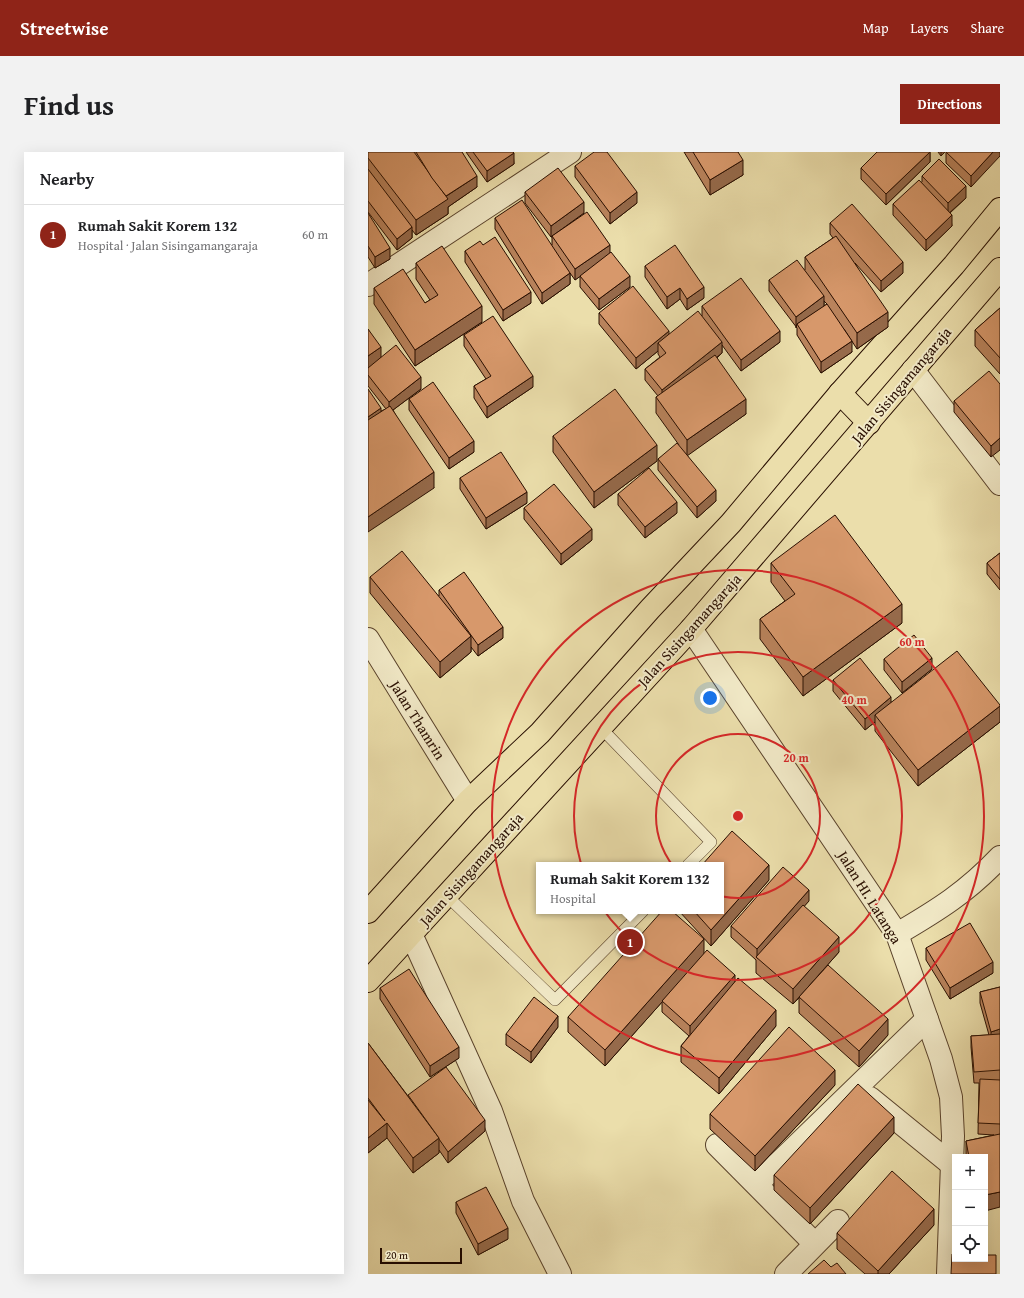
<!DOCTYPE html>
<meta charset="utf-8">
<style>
body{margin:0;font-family:"Gentium Book Plus",serif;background:#f2f2f2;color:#202124}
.controls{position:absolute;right:12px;bottom:12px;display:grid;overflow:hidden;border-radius:0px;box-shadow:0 4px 16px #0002}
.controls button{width:36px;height:36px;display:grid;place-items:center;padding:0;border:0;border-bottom:1px solid #e0e0e0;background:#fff;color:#202124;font:20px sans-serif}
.scale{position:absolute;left:12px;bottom:10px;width:82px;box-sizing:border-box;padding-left:4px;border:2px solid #280e00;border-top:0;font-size:11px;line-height:14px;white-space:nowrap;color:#280e00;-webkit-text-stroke:3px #f2eac8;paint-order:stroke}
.you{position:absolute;left:342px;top:546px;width:14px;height:14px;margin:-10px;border:3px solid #fff;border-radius:50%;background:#1a73e8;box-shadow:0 0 0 6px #1a73e833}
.badge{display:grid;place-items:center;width:26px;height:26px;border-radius:50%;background:#8f2418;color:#fff;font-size:13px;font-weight:700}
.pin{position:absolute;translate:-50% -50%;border:2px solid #fff;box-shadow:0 1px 4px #0006}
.popup{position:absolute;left:168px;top:710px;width:188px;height:52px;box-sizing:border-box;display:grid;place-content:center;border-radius:0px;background:#fff;filter:drop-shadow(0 1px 3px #0005);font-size:13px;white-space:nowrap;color:#757577}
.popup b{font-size:15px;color:#202124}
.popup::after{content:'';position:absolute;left:50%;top:100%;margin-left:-8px;border:8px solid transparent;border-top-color:#fff}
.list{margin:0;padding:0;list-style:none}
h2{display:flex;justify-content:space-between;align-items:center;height:52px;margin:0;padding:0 16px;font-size:17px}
h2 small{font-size:13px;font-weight:400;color:#757577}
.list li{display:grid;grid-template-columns:26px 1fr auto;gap:12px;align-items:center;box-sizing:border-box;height:60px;padding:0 16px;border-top:1px solid #e0e0e0}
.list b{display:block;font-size:15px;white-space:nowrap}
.list p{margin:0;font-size:13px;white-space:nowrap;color:#757577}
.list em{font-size:13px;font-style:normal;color:#757577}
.icon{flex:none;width:22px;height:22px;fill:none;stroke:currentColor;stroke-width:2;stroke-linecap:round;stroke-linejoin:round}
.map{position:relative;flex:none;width:632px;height:1122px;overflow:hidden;border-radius:0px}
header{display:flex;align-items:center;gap:24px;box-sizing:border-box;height:56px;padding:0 20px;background:#8f2418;color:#fff}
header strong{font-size:19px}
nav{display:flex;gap:22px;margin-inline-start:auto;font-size:14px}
.intro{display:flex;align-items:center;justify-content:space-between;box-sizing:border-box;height:96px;padding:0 24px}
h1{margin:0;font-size:28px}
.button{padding:10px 18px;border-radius:0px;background:#8f2418;color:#fff;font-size:14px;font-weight:700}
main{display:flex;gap:24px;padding:0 24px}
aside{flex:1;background:#fff;border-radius:0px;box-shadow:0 4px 16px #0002}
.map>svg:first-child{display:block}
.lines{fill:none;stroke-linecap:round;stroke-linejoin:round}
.lane-casing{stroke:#59422b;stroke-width:12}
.street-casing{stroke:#59422b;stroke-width:24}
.primary-casing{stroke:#280e00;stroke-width:24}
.lane{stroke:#f2eac8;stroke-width:11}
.street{stroke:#f2eac8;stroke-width:22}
.primary{stroke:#ebdeab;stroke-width:22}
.wall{fill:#b9835c;stroke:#280e00;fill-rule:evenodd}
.shaded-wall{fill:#966a4b;stroke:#280e00}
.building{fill:#d7986b;stroke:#280e00}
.ring{fill:none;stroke:#d62828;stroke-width:2}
.labels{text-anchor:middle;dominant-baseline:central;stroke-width:4;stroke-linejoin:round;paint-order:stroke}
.street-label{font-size:15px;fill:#280e00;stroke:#f2eac8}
.centre{fill:#d62828;stroke:#f2eac8;stroke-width:2}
.ring-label{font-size:12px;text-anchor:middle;font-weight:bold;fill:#d62828;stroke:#f2eac8;stroke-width:4;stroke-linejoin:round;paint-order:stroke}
</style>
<header>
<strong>Streetwise</strong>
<nav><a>Map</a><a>Layers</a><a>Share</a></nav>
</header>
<div class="intro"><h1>Find us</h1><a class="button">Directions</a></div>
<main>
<aside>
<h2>Nearby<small></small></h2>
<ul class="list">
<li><span class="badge">1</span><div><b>Rumah Sakit Korem 132</b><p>Hospital · Jalan Sisingamangaraja</p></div><em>60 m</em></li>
</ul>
</aside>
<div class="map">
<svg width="632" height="1122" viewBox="0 0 632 1122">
<rect width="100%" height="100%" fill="#ebdeab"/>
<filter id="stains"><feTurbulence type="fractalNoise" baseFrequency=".005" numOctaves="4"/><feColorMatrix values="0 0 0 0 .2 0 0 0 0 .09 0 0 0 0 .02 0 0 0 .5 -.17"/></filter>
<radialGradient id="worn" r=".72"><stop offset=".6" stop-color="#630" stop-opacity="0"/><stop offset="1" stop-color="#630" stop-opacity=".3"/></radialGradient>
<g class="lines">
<g class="lane-casing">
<g id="lane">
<path d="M233,576L343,690L320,713"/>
<path d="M79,744L187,848L275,759"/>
</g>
</g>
<g class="street-casing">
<g id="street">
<path d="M0,133L202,0"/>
<path d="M545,218L632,332"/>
<path d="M323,477L529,782L573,907L583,945L585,984L580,1122"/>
<path d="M0,487L100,649"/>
<path d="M43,782L123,959L155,1049L192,1122"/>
<path d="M529,782C570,758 599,740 632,705"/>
<path d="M502,946L583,1012"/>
<path d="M349,993L446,1091"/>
<path d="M389,1032L559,867"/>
<path d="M418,1122L470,1069"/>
</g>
</g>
<g class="primary-casing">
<g id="primary">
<path d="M472,241L501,271"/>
<path d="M0,760L100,649L172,581L282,457L363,371L472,241L586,113L632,57"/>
<path d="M0,829L323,477L632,117"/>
</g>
</g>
<use href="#lane" class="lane"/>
<use href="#street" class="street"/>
<use href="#primary" class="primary"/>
</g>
<g class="wall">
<path d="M0,0H94L109,35L80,55V62L48,83L44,78V86L29,98L0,60Z"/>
<path d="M98,0H145L146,12L119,30Z"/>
<path d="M316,0H370L375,23L342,43Z"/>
<path d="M562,0V10L518,53L493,27V16Z"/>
<path d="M570,0H577L573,4Z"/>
<path d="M578,0H632L603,35L578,11Z"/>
<path d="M207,14L269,51L242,72L207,25Z"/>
<path d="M554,24L598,46L582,61L584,74L558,99L525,63V52L554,30Z"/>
<path d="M157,40L216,61L201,72L242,101L262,135L231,158L212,135V124L207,128L202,121V132L174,152L127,77V66L184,93V85H183L157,51Z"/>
<path d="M0,61L22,107L7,116L0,105Z"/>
<path d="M462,71L535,121L513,140L487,111L520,175L489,197L476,177L484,200L453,221L429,183V176L401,139V128L437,118V105L465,86L462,82ZM456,149L459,152L456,154Z"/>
<path d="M97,99L163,151L135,169L97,110Z"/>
<path d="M48,111L114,170L47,214L6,152V136L57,151L62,148L48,127Z"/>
<path d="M277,114L336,146L319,158L312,147L299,157L277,125Z"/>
<path d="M334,154L412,190L373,219L354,193V201L349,206L378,262L319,303L348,349L329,366L290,318V307L311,293L288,261V245L290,244L277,228V217L292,205L290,202V199L268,217L231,172V161L301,183L334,164Z"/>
<path d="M632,156V222L607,194V178Z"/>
<path d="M0,177L13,205L53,237L25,258L66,336L13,259L18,257L0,234Z"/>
<path d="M96,183L165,235L119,266L106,246V234L118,227L96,194Z"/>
<path d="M632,232L623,305L586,260V249Z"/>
<path d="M41,247L106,300L81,317L41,258Z"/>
<path d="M185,284L289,309L226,356L185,300Z"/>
<path d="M92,326L159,351L118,377L92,337Z"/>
<path d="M250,342L309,361L277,386L250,353Z"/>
<path d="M156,356L224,388L193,413L156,367Z"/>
<path d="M632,401V438L619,422V411Z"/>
<path d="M403,411L534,471L435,544L392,487V467L417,449L403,430Z"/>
<path d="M2,425L71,444V438L135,486L110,504L103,495V500L72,526L2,441Z"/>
<path d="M516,507L564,517L534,541L516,518Z"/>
<path d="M465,528L523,550L632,553V570L550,634L507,579V570L497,578L465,539Z"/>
<path d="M401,728L343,794L311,759H353Z"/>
<path d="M441,749L436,754L471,800L455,818L520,883L491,915L431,861V846L425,852L388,821V808L363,785V774Z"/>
<path d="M558,796L625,821L582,847L558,808Z"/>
<path d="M336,802L367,829L408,874L351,942L313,910V894L321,884L294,860V850L237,914L200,880V865Z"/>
<path d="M632,835V1055L617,1005H598V989L626,983L610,982L611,931H606L603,895V884L621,883L612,851V840Z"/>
<path d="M12,836L91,906L62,925L12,847Z"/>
<path d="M190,875L163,911L138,893V882Z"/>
<path d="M0,891L40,944L117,979L80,1011L71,998V1001L45,1021L19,986L0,1001Z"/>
<path d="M467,933L387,1019L342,977V962Z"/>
<path d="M526,981L442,1072L406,1038V1023Z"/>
<path d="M88,1050L140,1087L110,1103L88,1061Z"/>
<path d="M566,1073L521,1122H497L469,1097V1081Z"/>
</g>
<g class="shaded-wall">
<path d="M562,0V10L518,53V42Z"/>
<path d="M573,0H577L573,4Z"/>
<path d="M625,0H632V4L603,35V24Z"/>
<path d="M146,1V12L119,30V19Z"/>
<path d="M375,8V23L342,43V28Z"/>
<path d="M109,24V35L80,55V62L48,83V68L77,45Z"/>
<path d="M598,34V46L580,62V51Z"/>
<path d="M269,40V51L242,72V61Z"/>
<path d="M216,50V61L183,85V74Z"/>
<path d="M584,63V74L558,99V88Z"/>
<path d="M44,75V86L29,98V87Z"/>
<path d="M242,93V104L207,128V117Z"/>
<path d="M22,96V107L7,116V105Z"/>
<path d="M535,110V121L513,140V129Z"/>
<path d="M202,121V132L174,152V141Z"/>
<path d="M262,124V135L231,158V147Z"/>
<path d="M336,135V146L319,158V147Z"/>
<path d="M312,136V147L299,157V145Z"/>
<path d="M163,140V151L135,169V158Z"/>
<path d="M456,144V155L429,172L428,176V165Z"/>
<path d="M114,154V170L47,214V198Z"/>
<path d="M520,160V175L489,197V181Z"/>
<path d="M301,179V190L290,191V199L268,217V206Z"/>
<path d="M412,179V190L373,219V208Z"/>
<path d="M484,189V200L453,221V210Z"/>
<path d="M354,190V201L294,249V238Z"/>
<path d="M13,195V211L0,220V204Z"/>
<path d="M165,224V235L119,266V255Z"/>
<path d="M53,225V237L21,261V250Z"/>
<path d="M378,247V262L319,304V288Z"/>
<path d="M13,256V267L0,276V265Z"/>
<path d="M632,286V298L623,305V294Z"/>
<path d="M106,289V300L81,317V306Z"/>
<path d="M289,293V309L226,356V340Z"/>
<path d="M66,320V336L0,380V365Z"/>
<path d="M348,338V349L329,366V355Z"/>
<path d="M159,340V351L118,377V366Z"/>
<path d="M309,350V361L277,386V375Z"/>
<path d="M224,377V388L193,413V402Z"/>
<path d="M534,452V471L435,544V525Z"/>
<path d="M135,475V486L110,504V493Z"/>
<path d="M103,484V500L72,526V510Z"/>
<path d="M564,506V517L534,541V530Z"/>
<path d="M523,545V556L507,563V570L497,578V567Z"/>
<path d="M632,554V570L550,634V618Z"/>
<path d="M401,713V728L343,794V778Z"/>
<path d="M441,738V749L390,807L389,806V797Z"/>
<path d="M471,785V800L425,852V837Z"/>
<path d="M336,787V803L237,914V898Z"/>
<path d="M625,810V821L582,847V836Z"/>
<path d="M367,823V834L322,885V874Z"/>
<path d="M408,858V874L351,942V926Z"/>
<path d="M190,864V875L163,911V900Z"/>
<path d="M520,867V883L491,915V899Z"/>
<path d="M632,877V888L623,891V880Z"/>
<path d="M91,895V906L62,925V914Z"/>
<path d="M467,918V933L387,1019V1004Z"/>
<path d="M526,965V981L442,1072V1056Z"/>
<path d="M117,968V979L80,1011V1000Z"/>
<path d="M19,971V986L0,1001V986Z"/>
<path d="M71,986V1001L45,1021V1006Z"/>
<path d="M632,1040V1055L617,1059V1043Z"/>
<path d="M566,1057V1073L521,1122H510V1119Z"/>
<path d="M140,1076V1087L110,1103V1092Z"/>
</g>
<g class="building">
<path d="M0,0H46L80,47L48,68L0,6Z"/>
<path d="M48,0H94L109,24L78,44L64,26Z"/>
<path d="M105,0H145L146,1L119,19Z"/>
<path d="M226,0H239L269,40L242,61L207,14Z"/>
<path d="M325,0H370L375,8L342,28Z"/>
<path d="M509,0H562L518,42L493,16Z"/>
<path d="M578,0H625L603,24Z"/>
<path d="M571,7L598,34L580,51L554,24Z"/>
<path d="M190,16L216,50L183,74L157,40Z"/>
<path d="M0,17L44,75L29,87L0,49Z"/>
<path d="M551,28L584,63L558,88L525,52Z"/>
<path d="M154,48L202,121L174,141L127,66Z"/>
<path d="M484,52L535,110L513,129L462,71Z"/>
<path d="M219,60L242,93L207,117L184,84Z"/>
<path d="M0,61L22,96L7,105L0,94Z"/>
<path d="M468,84L520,160L489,181L437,105Z"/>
<path d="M127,85L163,140L135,158L97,99L112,89L115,93Z"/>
<path d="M307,93L336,135L319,147L312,136L299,145L277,114Z"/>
<path d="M74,94L114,154L47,198L6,136L35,117L57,151L70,143L48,111Z"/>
<path d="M243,100L262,124L231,147L212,124Z"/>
<path d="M429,108L456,144L428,165L401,128Z"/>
<path d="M373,126L412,179L373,208L334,154Z"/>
<path d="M265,134L301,179L268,206L231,161Z"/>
<path d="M459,152L484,189L453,210L429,172Z"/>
<path d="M632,156V206L607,178Z"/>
<path d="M330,159L354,190L294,238L277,217L298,201L290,191Z"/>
<path d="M125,164L165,224L119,255L106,234L123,224L96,183Z"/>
<path d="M0,177L13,195L0,204Z"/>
<path d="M28,193L53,225L21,250L0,223V216Z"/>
<path d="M347,203L378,247L319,288L288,245Z"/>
<path d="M621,219L632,232V286L623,294L586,249Z"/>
<path d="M65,230L106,289L81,306L41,247Z"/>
<path d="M0,237L13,256L0,265Z"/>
<path d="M247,237L289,293L226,340L185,284Z"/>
<path d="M22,254L66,320L0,365V268Z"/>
<path d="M309,291L348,338L329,355L290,307Z"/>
<path d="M133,300L159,340L118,366L92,326Z"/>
<path d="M281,316L309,350L277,375L250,342Z"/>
<path d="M186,332L224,377L193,402L156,356Z"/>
<path d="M467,363L534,452L435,525L392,467L427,442L403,411Z"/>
<path d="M34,399L103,484L72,510L2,425Z"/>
<path d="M632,401V427L619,411Z"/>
<path d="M96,420L135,475L110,493L71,438Z"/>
<path d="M546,483L564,506L534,530L516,507Z"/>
<path d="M589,499L632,553V554L550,618L507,563Z"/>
<path d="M492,506L523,545L497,567L465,528Z"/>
<path d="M364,679L401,713L343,778L326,759H353V713H334Z"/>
<path d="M415,715L441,738L389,797L363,774Z"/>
<path d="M435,753L471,785L425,837L388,805Z"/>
<path d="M294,759H304L336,787L237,898L200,865Z"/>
<path d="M602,771L625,810L582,836L558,796Z"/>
<path d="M339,798L367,823L322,874L294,849Z"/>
<path d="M460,813L520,867L491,899L431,845Z"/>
<path d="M41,817L91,895L62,914L12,836Z"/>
<path d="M370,826L408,858L351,926L313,894Z"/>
<path d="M632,835V877L623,880L612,840Z"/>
<path d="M166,845L190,864L163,900L138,882Z"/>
<path d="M421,875L467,918L387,1004L342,962Z"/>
<path d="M632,882V918L606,920L603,884Z"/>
<path d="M0,891L71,986L45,1006L19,971L0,986V948L17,969L0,946Z"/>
<path d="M78,915L117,968L80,1000L71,987V986L40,943Z"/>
<path d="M612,927L632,928V972L610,971Z"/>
<path d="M490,932L526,965L442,1056L406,1023Z"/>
<path d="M632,982V1040L617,1043V1005H601L598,989Z"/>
<path d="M524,1019L566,1057L510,1119L469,1081Z"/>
<path d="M118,1035L140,1076L110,1092L88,1050Z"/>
<path d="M584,1102H587V1107H617V1103H628V1122H583Z"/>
<path d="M456,1108L463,1115L469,1111L478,1122H440Z"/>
</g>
<g class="ring">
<circle cx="370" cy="664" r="82"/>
<circle cx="370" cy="664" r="164"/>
<circle cx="370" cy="664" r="246"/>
</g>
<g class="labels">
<g class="street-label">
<text transform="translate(533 233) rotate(-50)">Jalan Sisingamangaraja</text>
<text transform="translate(321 478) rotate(-48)">Jalan Sisingamangaraja</text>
<text transform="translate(50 568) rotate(58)">Jalan Thamrin</text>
<text transform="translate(103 717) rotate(-48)">Jalan Sisingamangaraja</text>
<text transform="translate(502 745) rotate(58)">Jalan HI. Latanga</text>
</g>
</g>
<circle cx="370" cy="664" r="6" class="centre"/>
<g class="ring-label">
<text x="544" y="494">60 m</text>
<text x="486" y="552">40 m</text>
<text x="428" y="610">20 m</text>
</g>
<rect width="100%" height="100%" filter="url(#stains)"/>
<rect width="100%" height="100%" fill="url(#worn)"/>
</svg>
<div class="controls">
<button>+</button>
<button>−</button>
<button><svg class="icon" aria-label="locate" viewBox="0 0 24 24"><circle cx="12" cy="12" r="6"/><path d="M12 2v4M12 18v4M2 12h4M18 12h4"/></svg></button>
</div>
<div class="scale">20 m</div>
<div class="you"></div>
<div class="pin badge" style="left:262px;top:790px">1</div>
<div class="popup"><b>Rumah Sakit Korem 132</b>Hospital</div>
</div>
</main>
